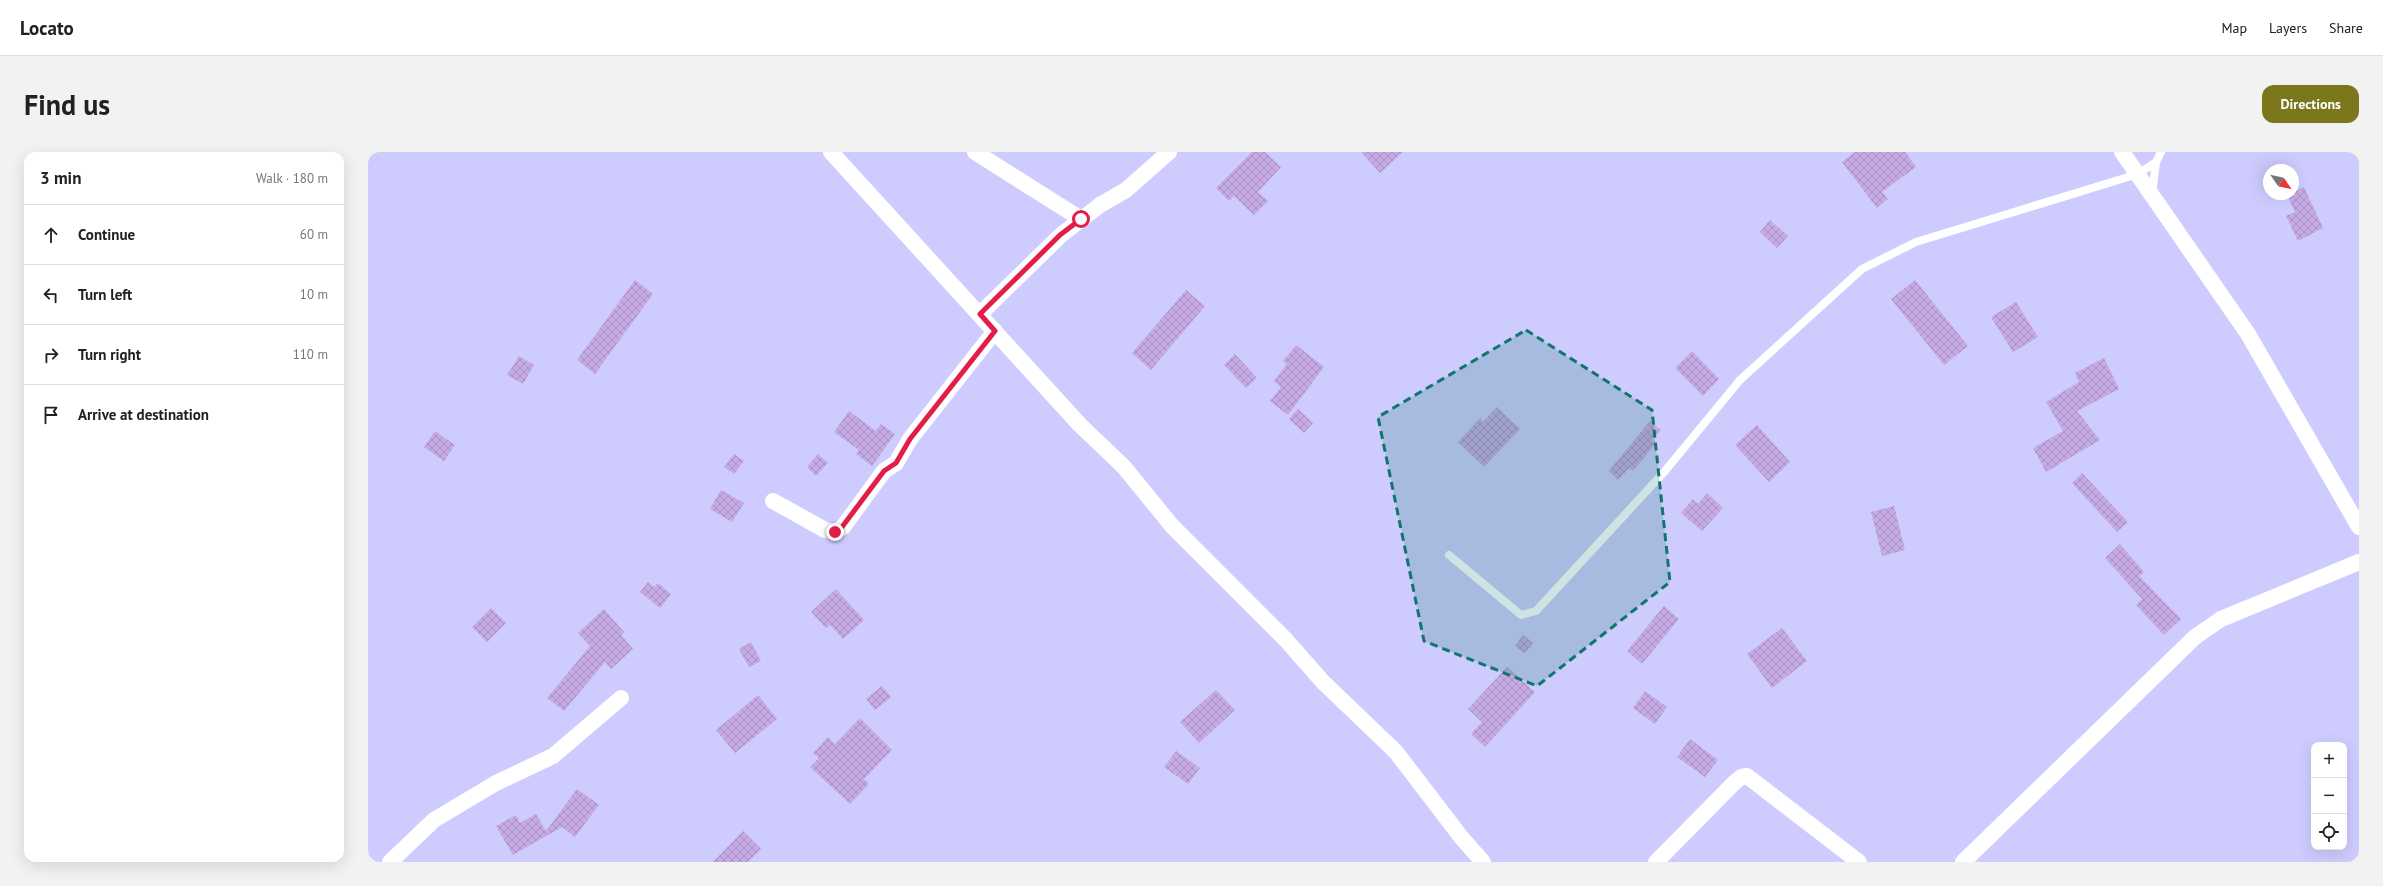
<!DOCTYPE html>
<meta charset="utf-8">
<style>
body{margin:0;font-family:"PT Sans",sans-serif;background:#f2f2f2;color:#202124}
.controls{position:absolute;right:12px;bottom:12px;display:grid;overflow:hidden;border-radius:8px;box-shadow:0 4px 16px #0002}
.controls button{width:36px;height:36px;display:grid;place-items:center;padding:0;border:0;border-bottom:1px solid #e0e0e0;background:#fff;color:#202124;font:20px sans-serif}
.compass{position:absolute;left:1895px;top:12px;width:36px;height:36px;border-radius:50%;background:#fff;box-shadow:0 4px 16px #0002;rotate:124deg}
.stop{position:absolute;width:12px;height:12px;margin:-9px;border:3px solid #e11d48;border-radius:50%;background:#fff}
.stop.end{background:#e11d48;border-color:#fff;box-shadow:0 1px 4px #0008}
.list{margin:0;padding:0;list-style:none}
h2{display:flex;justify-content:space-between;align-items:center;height:52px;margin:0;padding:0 16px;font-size:17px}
h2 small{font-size:13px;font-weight:400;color:#757577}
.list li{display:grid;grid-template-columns:26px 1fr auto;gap:12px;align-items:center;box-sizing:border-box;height:60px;padding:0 16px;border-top:1px solid #e0e0e0}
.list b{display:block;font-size:15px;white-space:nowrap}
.list em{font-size:13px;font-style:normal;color:#757577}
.icon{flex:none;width:22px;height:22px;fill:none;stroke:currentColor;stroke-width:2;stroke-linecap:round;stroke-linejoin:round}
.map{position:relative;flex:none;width:1991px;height:710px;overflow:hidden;border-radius:12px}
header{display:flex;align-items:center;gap:24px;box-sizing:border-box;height:56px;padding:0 20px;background:#fff;border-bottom:1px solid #e0e0e0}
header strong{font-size:19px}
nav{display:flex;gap:22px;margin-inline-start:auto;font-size:14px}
.intro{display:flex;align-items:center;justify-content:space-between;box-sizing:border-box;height:96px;padding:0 24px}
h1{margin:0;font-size:28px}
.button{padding:10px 18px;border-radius:12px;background:#7b771c;color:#fff;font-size:14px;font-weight:700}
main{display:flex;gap:24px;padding:0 24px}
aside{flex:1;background:#fff;border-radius:12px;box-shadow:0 4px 16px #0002}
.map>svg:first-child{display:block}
.building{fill:url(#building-cross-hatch)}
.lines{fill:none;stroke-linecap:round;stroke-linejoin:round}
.service{stroke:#fff;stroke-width:8}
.minor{stroke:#fff;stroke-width:16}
.route{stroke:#e11d48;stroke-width:5}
.marked{fill:#0f766e;fill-opacity:0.2;stroke:#0f766e;stroke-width:3;stroke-dasharray:8 5;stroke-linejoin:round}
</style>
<header>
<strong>Locato</strong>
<nav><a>Map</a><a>Layers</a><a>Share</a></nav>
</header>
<div class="intro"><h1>Find us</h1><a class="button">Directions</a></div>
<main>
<aside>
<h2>3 min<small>Walk · 180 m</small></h2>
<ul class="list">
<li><svg class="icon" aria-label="ahead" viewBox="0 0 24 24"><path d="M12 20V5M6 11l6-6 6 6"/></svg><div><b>Continue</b></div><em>60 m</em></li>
<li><svg class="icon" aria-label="left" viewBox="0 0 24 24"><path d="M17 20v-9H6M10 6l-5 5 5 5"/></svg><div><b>Turn left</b></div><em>10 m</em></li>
<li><svg class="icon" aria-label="right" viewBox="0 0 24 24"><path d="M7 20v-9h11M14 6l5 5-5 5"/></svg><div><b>Turn right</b></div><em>110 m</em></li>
<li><svg class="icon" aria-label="arrive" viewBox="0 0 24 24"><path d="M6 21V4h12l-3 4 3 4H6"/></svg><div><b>Arrive at destination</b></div></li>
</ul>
</aside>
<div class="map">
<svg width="1991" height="710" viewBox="0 0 1991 710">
<defs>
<pattern id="building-cross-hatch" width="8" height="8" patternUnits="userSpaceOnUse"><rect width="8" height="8" fill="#c6aae3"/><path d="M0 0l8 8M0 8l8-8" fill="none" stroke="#a991c3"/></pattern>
</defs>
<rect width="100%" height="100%" fill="#ceccfe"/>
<g class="building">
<path d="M884,0H897L913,15L890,40L900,49L886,63L866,44L861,49L848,36Z"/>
<path d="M993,0H1035L1012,21Z"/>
<path d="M1487,0H1537L1548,15L1514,40L1520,47L1509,56L1474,10Z"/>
<path d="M1936,35L1955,76L1930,89L1918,64L1927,60L1919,43Z"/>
<path d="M1402,68L1420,84L1409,96L1392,80Z"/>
<path d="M267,128L285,142L227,222L209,208Z"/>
<path d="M1547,128L1600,194L1576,213L1523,147Z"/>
<path d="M818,138L837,154L783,218L764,201Z"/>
<path d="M1648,150L1670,185L1645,200L1623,165Z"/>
<path d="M928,193L956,215L920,263L902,249L913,235L906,229L919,212L915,209Z"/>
<path d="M1324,199L1351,227L1335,244L1307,216Z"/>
<path d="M867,202L889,226L878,236L856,213Z"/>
<path d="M151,204L166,213L155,232L139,223Z"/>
<path d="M1736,206L1751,237L1709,259L1732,288L1678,320L1665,296L1695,279L1678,250L1711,230L1707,221Z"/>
<path d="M1129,255L1152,277L1116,315L1090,290L1112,266L1115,270Z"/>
<path d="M930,257L945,271L936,281L921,267Z"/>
<path d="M481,259L508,279L513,272L527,282L504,314L488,302L491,298L466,280Z"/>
<path d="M1282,269L1293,278L1284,288L1288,291L1265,319L1261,316L1250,328L1241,319Z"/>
<path d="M1389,273L1422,310L1401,330L1367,293Z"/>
<path d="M67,279L87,293L76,309L56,295Z"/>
<path d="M366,302L376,309L366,322L356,315Z"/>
<path d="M450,302L460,311L448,324L439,315Z"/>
<path d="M1714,321L1760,370L1749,380L1704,331Z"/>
<path d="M353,338L376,351L364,370L342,357Z"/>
<path d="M1339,341L1355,356L1334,379L1313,361L1325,347L1330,352Z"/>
<path d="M1526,354L1537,398L1514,404L1503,360Z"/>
<path d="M1752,392L1776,420L1771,424L1813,467L1796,483L1768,453L1774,447L1737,406Z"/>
<path d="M280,430L286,435L290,431L303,442L292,456L272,440Z"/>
<path d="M468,437L496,468L475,487L462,473L458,476L443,460Z"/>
<path d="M1296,454L1311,467L1274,512L1259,499Z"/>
<path d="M123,456L138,471L119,490L104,475Z"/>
<path d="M236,457L256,480L253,483L265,497L243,517L237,510L196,559L179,546L222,494L210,481Z"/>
<path d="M1414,476L1439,509L1404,536L1379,502Z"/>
<path d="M1155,483L1165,491L1157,501L1147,494Z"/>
<path d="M383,490L393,509L381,515L371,497Z"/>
<path d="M1139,515L1167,540L1117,595L1103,582L1114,570L1100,557Z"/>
<path d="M514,534L523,545L507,558L498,547Z"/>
<path d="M848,538L867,558L831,591L812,570Z"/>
<path d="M1277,539L1299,555L1287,572L1265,556Z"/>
<path d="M390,543L409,567L367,601L348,578Z"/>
<path d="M492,566L524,598L496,627L501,632L482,652L442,615L451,606L445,601L460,585L467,592Z"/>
<path d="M1322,587L1350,608L1337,625L1309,605Z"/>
<path d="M808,599L832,616L820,632L796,615Z"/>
<path d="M209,637L231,653L207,685L194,675L145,703L128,674L148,663L152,671L168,662L178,679Z"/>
<path d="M375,679L393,697L380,710H345Z"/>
</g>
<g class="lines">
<g class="service">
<path d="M1784,42L1788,10L1793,0"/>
<path d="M1081,403L1153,463L1168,459L1297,319L1372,228L1494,117L1548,90L1770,22L1788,10"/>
</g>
<g class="minor">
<path d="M463,0L712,273L756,315L804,374L918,488L955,530L1028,600L1093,685L1115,710"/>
<path d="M607,0L713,67"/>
<path d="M1754,0L1880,182L1991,375"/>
<path d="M612,162L693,83L732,53L758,38L801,0"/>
<path d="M405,349L457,378L467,380L475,375L516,319L528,311L542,287L627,179"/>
<path d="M22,710L66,668L128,631L185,604L253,546"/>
<path d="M1288,710L1366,631L1373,625L1379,624L1491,710"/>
<path d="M1595,710L1827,485L1853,467L1991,410"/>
</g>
</g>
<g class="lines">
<path class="route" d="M467,380L474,375L516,319L528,311L542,287L627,179L612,162L692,83L713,67"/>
</g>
<path class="marked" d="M1158,178L1284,258L1302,430L1169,534L1056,489L1010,265Z"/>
</svg>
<div class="controls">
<button>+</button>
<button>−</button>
<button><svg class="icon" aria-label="locate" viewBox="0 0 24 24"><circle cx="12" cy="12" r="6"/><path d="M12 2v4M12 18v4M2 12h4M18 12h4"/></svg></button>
</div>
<svg class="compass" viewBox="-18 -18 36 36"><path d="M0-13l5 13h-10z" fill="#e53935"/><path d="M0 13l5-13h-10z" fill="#757577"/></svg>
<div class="stop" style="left:713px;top:67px"></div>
<div class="stop end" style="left:467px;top:380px"></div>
</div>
</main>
